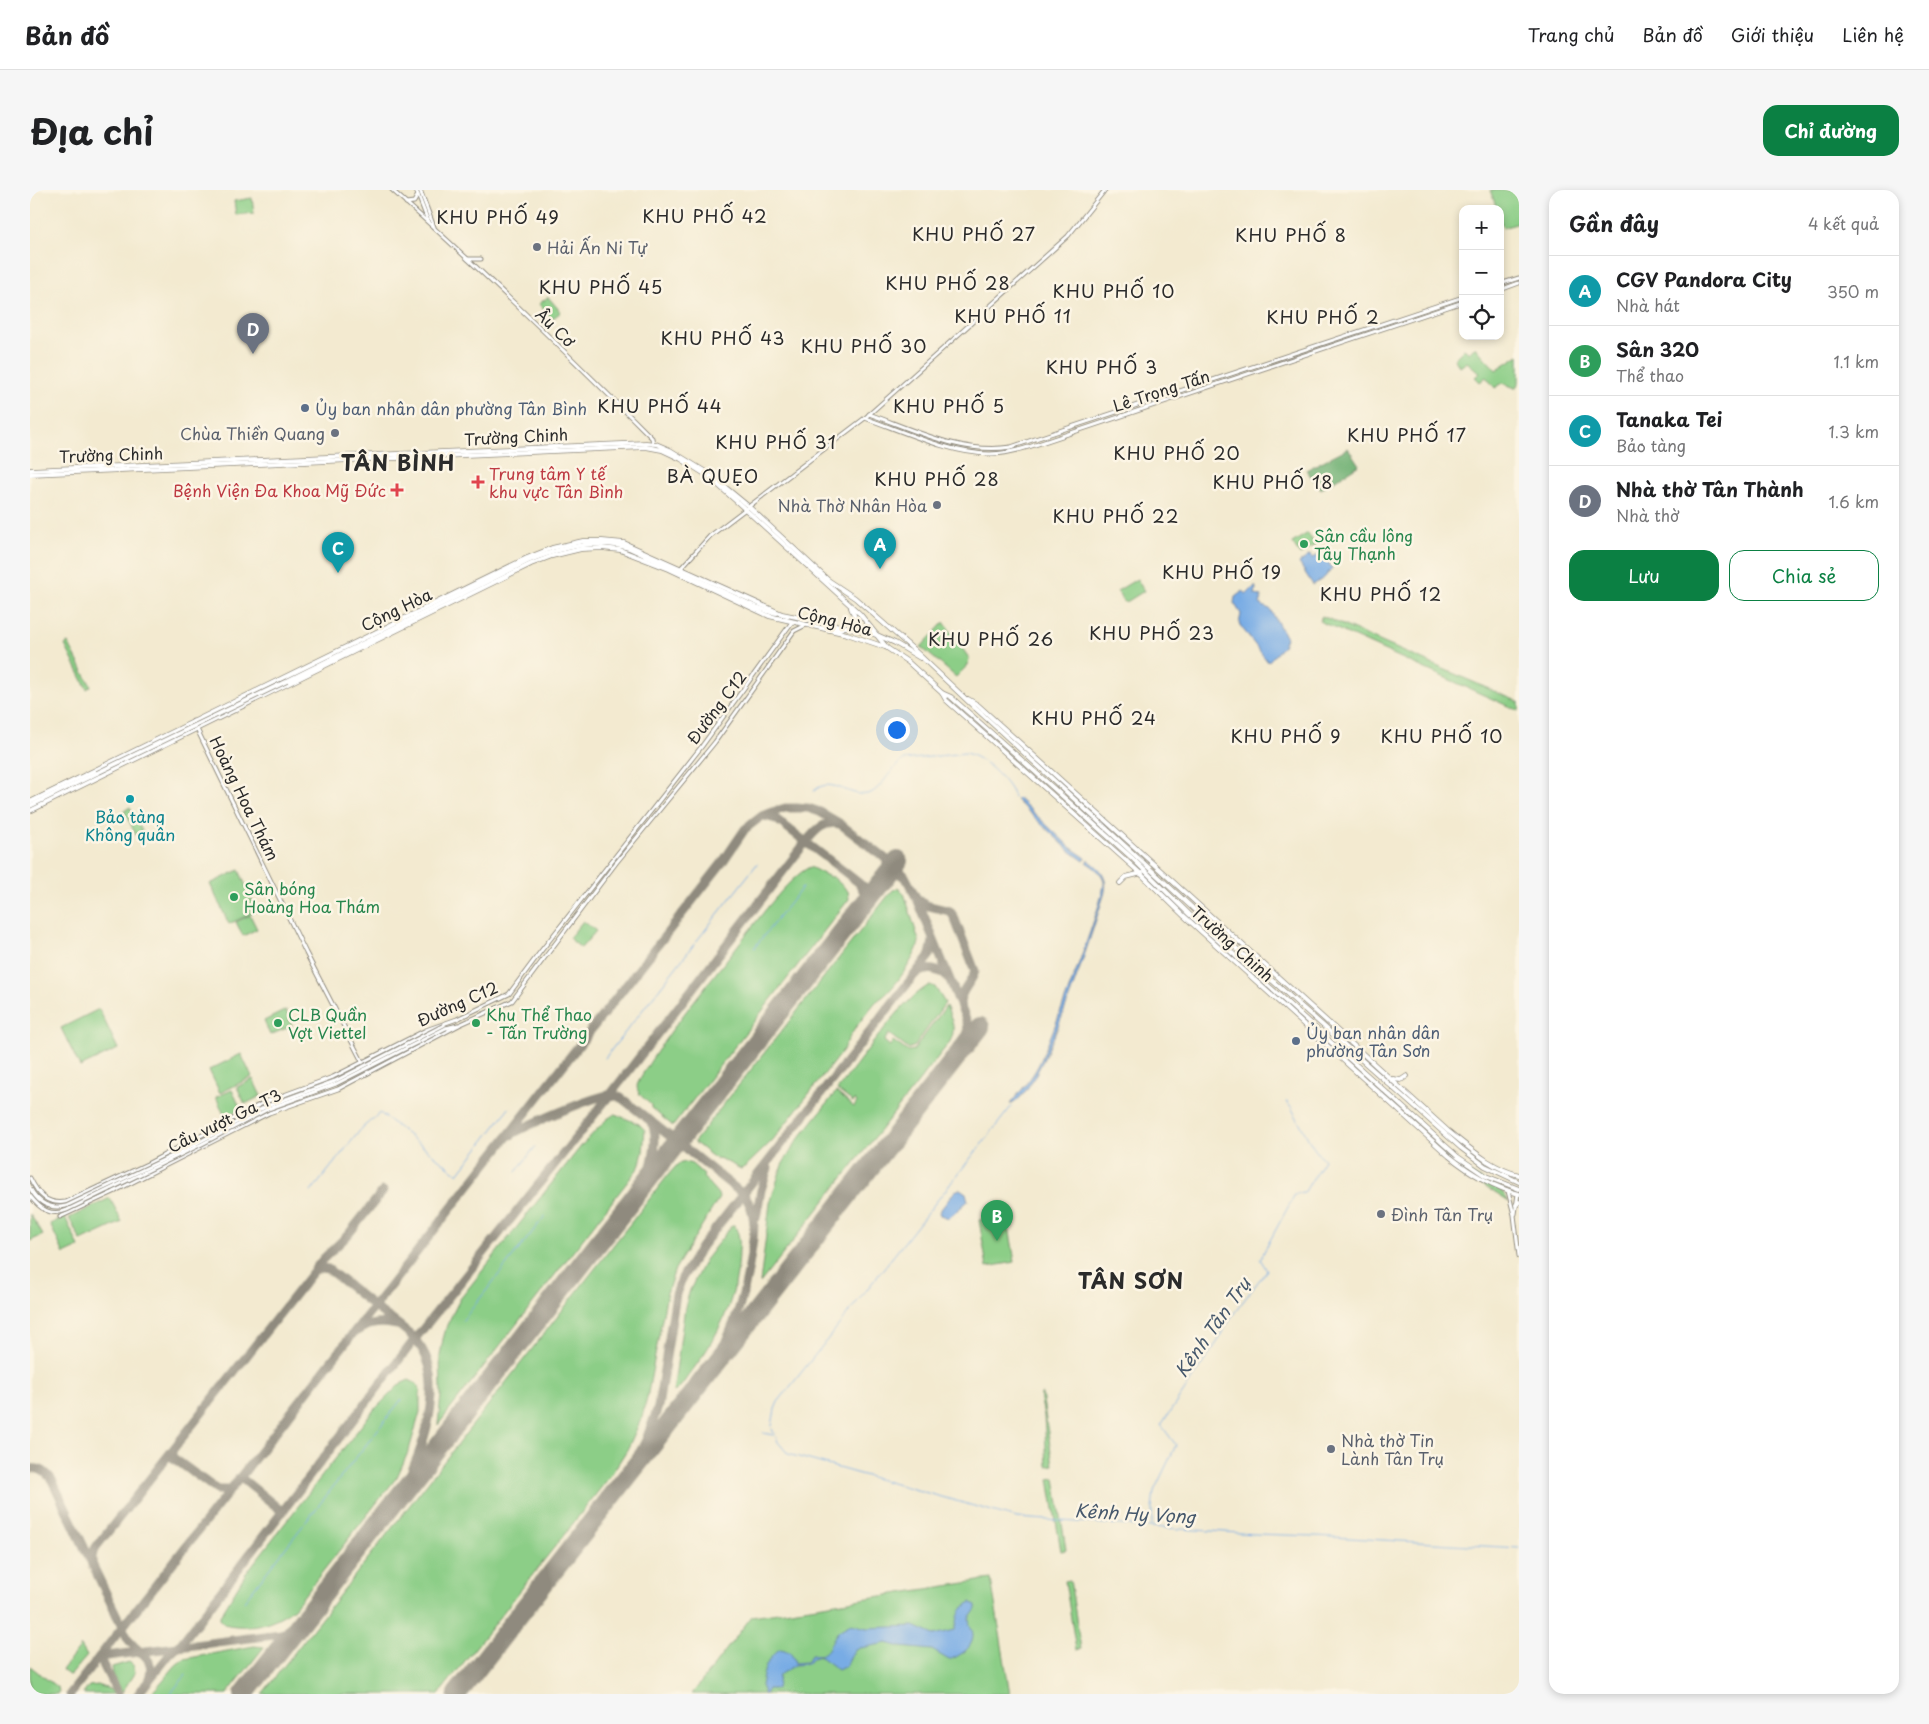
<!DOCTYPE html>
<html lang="vi">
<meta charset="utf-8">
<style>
body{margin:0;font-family:"Playpen Sans",sans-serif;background:#f6f6f6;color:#202124}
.controls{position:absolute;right:15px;top:15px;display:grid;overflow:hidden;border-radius:10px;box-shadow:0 2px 8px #0003}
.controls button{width:45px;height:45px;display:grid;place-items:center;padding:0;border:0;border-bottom:1px solid #e0e0e0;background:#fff;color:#202124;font:25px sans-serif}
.you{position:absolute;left:866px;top:539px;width:18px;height:18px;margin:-12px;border:4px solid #fff;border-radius:50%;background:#1a73e8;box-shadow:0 0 0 8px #1a73e833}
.badge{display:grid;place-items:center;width:32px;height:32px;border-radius:50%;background:#0b8043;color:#fff;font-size:16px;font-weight:700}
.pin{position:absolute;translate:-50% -41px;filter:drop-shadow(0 1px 2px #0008)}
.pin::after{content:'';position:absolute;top:26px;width:18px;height:15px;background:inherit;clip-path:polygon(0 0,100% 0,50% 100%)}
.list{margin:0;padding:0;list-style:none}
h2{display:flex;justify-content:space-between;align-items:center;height:65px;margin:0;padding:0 20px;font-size:21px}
h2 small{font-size:16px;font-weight:400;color:#757577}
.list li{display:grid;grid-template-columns:32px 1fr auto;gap:15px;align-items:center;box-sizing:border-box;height:70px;padding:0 20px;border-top:1px solid #e0e0e0}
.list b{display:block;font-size:19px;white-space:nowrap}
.list p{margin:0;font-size:16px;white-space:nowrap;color:#757577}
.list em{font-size:16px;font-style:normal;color:#757577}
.actions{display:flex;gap:10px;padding:15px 20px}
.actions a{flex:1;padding:11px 0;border:1px solid #0b8043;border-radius:15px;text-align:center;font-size:18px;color:#0b8043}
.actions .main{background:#0b8043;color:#fff}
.icon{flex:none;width:28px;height:28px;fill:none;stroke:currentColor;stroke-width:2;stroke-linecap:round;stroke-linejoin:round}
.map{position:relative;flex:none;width:1489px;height:1504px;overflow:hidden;border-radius:15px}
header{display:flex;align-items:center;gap:30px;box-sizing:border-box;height:70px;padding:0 25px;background:#fff;border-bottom:1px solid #e0e0e0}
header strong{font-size:24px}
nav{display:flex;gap:28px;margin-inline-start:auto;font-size:18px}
.intro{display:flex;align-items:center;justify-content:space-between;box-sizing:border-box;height:120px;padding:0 30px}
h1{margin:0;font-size:35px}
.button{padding:12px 22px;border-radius:15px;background:#0b8043;color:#fff;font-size:18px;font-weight:700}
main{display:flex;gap:30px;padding:0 30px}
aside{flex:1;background:#fff;border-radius:15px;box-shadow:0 2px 8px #0003}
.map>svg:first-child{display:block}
.green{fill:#8cce87;stroke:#5c7c59}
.forest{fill:#71b174;stroke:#4e6e50}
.water{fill:#78ace5;stroke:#526c88}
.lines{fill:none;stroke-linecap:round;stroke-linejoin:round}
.stream{stroke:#78ace5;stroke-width:1}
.taxiway{stroke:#8f8a7e;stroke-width:9}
.runway{stroke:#8f8a7e;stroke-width:20}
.secondary-casing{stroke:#8f8a7e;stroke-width:5}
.primary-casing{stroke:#8f8a7e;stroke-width:5.5}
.secondary{stroke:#fff;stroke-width:3}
.primary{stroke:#fff;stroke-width:4}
.secondary-bridge-casing{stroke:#8f8a7e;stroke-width:5;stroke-linecap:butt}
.primary-bridge-casing{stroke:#8f8a7e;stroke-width:5.5;stroke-linecap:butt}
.secondary-bridge{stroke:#fff;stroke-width:3}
.primary-bridge{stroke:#fff;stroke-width:4}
.worship-dot{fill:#6b7280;stroke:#fcf5e5;stroke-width:2}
.service-dot{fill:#5c6f8a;stroke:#fcf5e5;stroke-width:2}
.health-dot{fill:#e0444e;stroke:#fcf5e5;stroke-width:2}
.leisure-dot{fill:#2e9e5b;stroke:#fcf5e5;stroke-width:2}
.culture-dot{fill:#0f9aa8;stroke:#fcf5e5;stroke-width:2}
.labels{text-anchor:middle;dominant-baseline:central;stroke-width:5;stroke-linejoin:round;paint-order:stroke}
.worship-label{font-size:16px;fill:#5b616d;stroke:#fcf5e5;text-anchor:start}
.street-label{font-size:16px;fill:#2b2b2b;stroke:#fcf5e5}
.service-label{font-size:16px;fill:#4e5e75;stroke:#fcf5e5;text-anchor:start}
.health-label{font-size:16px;fill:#be3a42;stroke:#fcf5e5;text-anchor:start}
.leisure-label{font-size:16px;fill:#27864d;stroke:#fcf5e5;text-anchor:start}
.culture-label{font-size:16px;fill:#0d838f;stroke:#fcf5e5}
.neighbourhood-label{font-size:18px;letter-spacing:1px;fill:#2b2b2b;stroke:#fcf5e5}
.water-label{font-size:18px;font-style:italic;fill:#46586c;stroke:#fcf5e5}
.district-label{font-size:21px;font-weight:bold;letter-spacing:1px;fill:#2b2b2b;stroke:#fcf5e5}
</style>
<header>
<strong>Bản đồ</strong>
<nav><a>Trang chủ</a><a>Bản đồ</a><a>Giới thiệu</a><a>Liên hệ</a></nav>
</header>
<div class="intro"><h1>Địa chỉ</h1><a class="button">Chỉ đường</a></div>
<main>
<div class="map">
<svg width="1489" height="1504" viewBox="0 0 1489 1504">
<rect width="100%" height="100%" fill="#fcf5e5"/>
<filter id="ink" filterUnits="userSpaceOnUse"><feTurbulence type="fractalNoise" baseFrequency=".02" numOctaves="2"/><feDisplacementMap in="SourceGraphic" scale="10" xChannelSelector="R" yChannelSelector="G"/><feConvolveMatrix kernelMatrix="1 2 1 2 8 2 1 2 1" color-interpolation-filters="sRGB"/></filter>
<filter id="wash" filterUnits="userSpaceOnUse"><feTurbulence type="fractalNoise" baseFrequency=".0096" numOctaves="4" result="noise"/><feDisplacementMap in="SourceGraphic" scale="20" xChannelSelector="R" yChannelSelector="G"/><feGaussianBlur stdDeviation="1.12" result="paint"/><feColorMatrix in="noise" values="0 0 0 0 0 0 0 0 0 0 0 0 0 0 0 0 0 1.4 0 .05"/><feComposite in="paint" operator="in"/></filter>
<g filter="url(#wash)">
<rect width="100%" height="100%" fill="#f3ead0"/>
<g class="green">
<path d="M1460,0H1489V33L1473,38L1470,29V19H1467Z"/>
<path d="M222,8L224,23L206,25L204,11Z"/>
<path d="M518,107L531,122L522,129L509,114Z"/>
<path d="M1445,157L1466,180L1489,165V193L1485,198L1473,193L1465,198L1456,187L1450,192L1445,187L1450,183L1437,172L1430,177L1424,169L1434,159L1439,163Z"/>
<path d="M1278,343L1285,355L1270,365L1262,353Z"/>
<path d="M1107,389L1114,401L1095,413L1087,401Z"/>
<path d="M1292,426L1489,512V521L1289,431Z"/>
<path d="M914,432L939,468L938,475L926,487L891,457Z"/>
<path d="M38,453L61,496L57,499L35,455Z"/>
<path d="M100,617L114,645L108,649L94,621Z"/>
<path d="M780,677L800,687L802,686L818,701L819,709L643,936L621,918V915C613,907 603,902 609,890C637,842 674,799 708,755C724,735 758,687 780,677Z"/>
<path d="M209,680L227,721L199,734L180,694Z"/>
<path d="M868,698L874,703L889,751C889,762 865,797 856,804C852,808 847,810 844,814C832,829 821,842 813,860L742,951L716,976L711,979L689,968L687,970L664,952L857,707L863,700Z"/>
<path d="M220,725L227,739L213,746L206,732Z"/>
<path d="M553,731L566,741L551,758L539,748Z"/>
<path d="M900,795L905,797L915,813L885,856L878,859L859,844L854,851L860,856L863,851L877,861L884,860L916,816C922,829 927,840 919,853L730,1093L740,1013L752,975L767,951L806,902L824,917L827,912L825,910L823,912L807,900C827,875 873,807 900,795Z"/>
<path d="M69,819L88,859L50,877L31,838Z"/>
<path d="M256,820L262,836L240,845L234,831Z"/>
<path d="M211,864L222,887L190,903L179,880Z"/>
<path d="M223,889L231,906L215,914L207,897Z"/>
<path d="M202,900L211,919L195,927L186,907Z"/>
<path d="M585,924L609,934L615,940L613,962L609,977L408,1235L411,1205L410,1166L413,1149L417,1135L430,1109L552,955L577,929Z"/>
<path d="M1413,964L1443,985L1472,1001L1479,1012L1411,968Z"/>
<path d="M655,972L662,974L674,985L673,987L688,1004L689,1008L645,1079L637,1103L617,1208L612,1227L598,1258L581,1285L409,1504H232L639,984L648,974Z"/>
<path d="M80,1008L92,1032L51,1051L39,1028Z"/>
<path d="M0,1024L13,1045L0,1051Z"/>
<path d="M977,1025L985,1072L957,1077L949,1030Z"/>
<path d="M35,1027L49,1057L34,1064L20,1034Z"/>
<path d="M702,1035H704C709,1042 710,1052 709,1060C709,1107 686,1151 658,1186C654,1192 649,1200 643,1202L655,1117L660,1100L675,1070Z"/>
<path d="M379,1190L387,1194L390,1200V1222L379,1260L367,1287L264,1418C243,1434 219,1440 194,1434L190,1429V1426L216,1383L342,1222L370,1194Z"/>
<path d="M1012,1204L1023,1275L1017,1276L1014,1226L1010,1205Z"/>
<path d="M1025,1288L1036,1360L1031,1361L1019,1289Z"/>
<path d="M961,1389L980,1504H662L722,1426Z"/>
<path d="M1040,1390L1051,1459L1046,1460L1035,1391Z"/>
<path d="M51,1456L57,1466L40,1486L32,1480Z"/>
<path d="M224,1456L234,1457L197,1504H121L146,1475L154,1469Z"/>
<path d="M99,1472L104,1476L105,1482L91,1504L84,1490L82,1477Z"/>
<path d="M0,1476L28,1498L29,1501L27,1504H0Z"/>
<path d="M68,1495L79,1499L85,1504H53L59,1496Z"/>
</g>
<path class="forest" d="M1318,258L1329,275L1291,299L1276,280Z"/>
<g class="water">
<path d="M1280,365L1282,368L1287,366L1290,370L1294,366L1302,378L1295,387L1283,395L1269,373Z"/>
<path d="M1224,397H1226L1225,405L1231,406V411L1230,413L1232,416L1240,419L1256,448L1253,456L1238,472L1209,434L1211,424L1204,413L1205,407L1213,401L1217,404Z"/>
<path d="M988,608L1040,657L1056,668L1054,671L1040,661L986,610Z"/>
<path d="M1058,670C1072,679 1079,688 1074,705C1061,745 1014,898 982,914H980C991,901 1002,888 1009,874C1019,854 1077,704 1074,691C1072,682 1063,677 1056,672Z"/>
<path d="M930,999L936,1003L938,1011L919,1028L910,1025L909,1022L925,1001Z"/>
<path d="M941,1412L946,1415V1419L939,1429C939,1435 943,1440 943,1445C943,1459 929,1466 919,1470L902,1460L871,1457L857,1453L825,1459L816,1476L808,1480L789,1466L783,1468L777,1474L764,1475L749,1485L747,1499H738L735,1504H733V1500L731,1496C733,1482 737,1467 750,1459C758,1460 763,1464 765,1473L777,1472L781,1465C800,1467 798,1455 807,1443C810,1439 816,1437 821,1434L837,1438L884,1436L904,1445L925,1440C930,1425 925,1422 941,1412Z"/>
</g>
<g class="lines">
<g class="stream">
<path d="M784,601C800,585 818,607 837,604C851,602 861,576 874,570L935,563C952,566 978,590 984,607"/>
<path d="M724,758L772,698"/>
<path d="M575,868L727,674"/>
<path d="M486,982L505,957"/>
<path d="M281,1002L332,938L350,923L428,984L480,917"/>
<path d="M433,1130L515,1026"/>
<path d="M742,1236L745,1219L748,1212L981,917"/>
<path d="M742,1239L748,1252L758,1264L987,1328L1225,1344L1285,1346L1489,1358"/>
<path d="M733,1243L743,1245"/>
<path d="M1122,1336V1319L1124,1301L1146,1255L1131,1235L1190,1148L1202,1126L1237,1080L1230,1069L1265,1004L1274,1003L1294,970C1277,954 1271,930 1257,912"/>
<path d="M214,1411L371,1210"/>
<path d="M140,1504L156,1485"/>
</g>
<g class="taxiway">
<path d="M734,626L746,629L829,693L834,702V714"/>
<path d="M856,686L867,682L874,686"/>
<path d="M831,695L839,699L846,698"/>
<path d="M888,709L895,715L920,721L924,727L945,781C942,793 931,799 930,813"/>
<path d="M887,783C898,777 909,779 918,788"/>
<path d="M481,945C494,936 567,905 580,905C585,905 590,907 594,910L714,1005C728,1024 724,1042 721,1064C715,1107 703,1146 678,1183"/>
<path d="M617,991C622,973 630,949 621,931"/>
<path d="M726,1028L731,1000L738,978"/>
<path d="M285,1080L291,1078L298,1079C317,1094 336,1110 355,1125C366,1133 379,1141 387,1152C421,1193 390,1267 369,1307"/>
<path d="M327,1141C340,1132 353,1132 367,1135"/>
<path d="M142,1261V1267L187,1300H200"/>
<path d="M0,1279C10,1277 16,1282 22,1290L98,1449C109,1465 126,1465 119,1489"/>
<path d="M599,1284L616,1250L628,1217L646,1104L652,1088L672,1056L900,765L903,751"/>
<path d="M210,1287L253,1322"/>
<path d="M62,1375V1365L66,1357L293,1069L317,1046L353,1001"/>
<path d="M40,1504L692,673L715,639L732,626L742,622L755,618H778L790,622L809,633L864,675L875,686L888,711L937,832L938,842L936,855"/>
<path d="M88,1504L69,1467L251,1444L265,1439"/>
<path d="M108,1504L140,1464L149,1456L385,1149L580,905L775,653C785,641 793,630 810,634"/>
</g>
<g class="runway">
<path d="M214,1504L868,671"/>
<path d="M427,1504L950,837"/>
</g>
</g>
</g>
<g filter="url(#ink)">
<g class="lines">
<g class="secondary-casing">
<g id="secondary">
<path d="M362,0C451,79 537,163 622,248L623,254"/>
<path d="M386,0L398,31"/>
<path d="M390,0L404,37"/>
<path d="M376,13L384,12L388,5"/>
<path d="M438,69H451"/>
<path d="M1470,94L1489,88"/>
<path d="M1470,100L1489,93"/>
<path d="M839,224C884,240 933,265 981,257L1433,107"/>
<path d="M835,228C872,241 921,264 960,264C975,264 990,260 1005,255L1433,112"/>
<path d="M651,378L680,346L835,228L908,163L1038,46L1075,0"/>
<path d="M163,531L276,763L338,883"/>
<path d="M416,838L428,835"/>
<path d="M0,988C8,1004 16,1015 36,1012L117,974L235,912L303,887L396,840L427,829L479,804L511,761L672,556L762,432"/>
<path d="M87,1000L239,923L308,899L429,835L482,811L586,673L685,552L764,441L776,435"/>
<path d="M1478,1001L1484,1025L1489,1066"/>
<path d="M1485,1024L1488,1004"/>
<path d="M30,1027L86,1001L85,999"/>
</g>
</g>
<g class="primary-casing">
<g id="primary">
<path d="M0,280L616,253L626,254L640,260L679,284L718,316L798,390L825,408L884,460L942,515L1219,770L1431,958L1455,976L1489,992"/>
<path d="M0,284L616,257L632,260L651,269L678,286L715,319L830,424L857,458L878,472L912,503L921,507L1102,668L1159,724L1428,967L1456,986L1489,999"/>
<path d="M798,436L810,439L823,434L825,427L821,418"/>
<path d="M257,491L498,371C529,358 566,348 599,358L724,416L740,422L747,423"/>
<path d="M912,503L916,510L1110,683L1154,726L1419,966C1440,983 1463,997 1489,1004"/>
<path d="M938,509L948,515L1418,941C1441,959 1461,978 1489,985"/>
<path d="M0,612L497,368L522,358L553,351H572L594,353L752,424L825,439L847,445L865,453L890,468"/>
<path d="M0,616L67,583"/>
<path d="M0,621L501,374L522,366L551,359L572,358L590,360L639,379L739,426L817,444L855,457"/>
<path d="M1090,693L1096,687L1112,683"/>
<path d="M1363,889L1371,890L1377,886"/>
<path d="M1486,1015L1489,1012"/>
</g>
</g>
<use href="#secondary" class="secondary"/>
<use href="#primary" class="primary"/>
<g class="secondary-bridge-casing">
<g id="secondary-bridge">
<path d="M0,998C8,1013 19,1020 36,1016L152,961L237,916L305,891L414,835"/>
<path d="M0,1006C10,1019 21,1027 37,1020L172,954L238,919L306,894L416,838"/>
</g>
</g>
<g class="primary-bridge-casing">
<path id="primary-bridge" d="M67,583L257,491"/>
</g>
<use href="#secondary-bridge" class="secondary-bridge"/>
<use href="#primary-bridge" class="primary-bridge"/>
</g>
</g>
<g class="worship-dot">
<circle cx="507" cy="57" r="5"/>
<circle cx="305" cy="243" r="5"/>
<circle cx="907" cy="315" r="5"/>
<circle cx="1351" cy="1024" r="5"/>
<circle cx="1301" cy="1259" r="5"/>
</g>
<g class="service-dot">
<circle cx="275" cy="218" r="5"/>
<circle cx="1266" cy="851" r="5"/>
</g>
<g class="health-dot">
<path d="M445.5 284.5h5v5h5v5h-5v5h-5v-5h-5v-5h5z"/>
<path d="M364.5 292.5h5v5h5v5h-5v5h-5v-5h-5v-5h5z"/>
</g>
<g class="leisure-dot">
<circle cx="1274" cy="354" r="5"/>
<circle cx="204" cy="707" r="5"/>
<circle cx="248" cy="833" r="5"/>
<circle cx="446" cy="833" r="5"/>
</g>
<circle class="culture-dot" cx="100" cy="609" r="5"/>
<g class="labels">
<g class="worship-label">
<text x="517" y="57">Hải Ấn Ni Tự</text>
<text x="295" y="243" text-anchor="end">Chùa Thiền Quang</text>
<text x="897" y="315" text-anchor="end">Nhà Thờ Nhân Hòa</text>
<text x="1361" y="1024">Đình Tân Trụ</text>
<text x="1311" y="1250">Nhà thờ Tin<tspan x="1311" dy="18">Lành Tân Trụ</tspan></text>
</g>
<g class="street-label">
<text transform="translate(526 137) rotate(44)">Âu Cơ</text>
<text transform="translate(1131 200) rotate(-18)">Lê Trọng Tấn</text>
<text transform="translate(486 246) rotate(-3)">Trường Chinh</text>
<text transform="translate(81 264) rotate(-2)">Trường Chinh</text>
<text transform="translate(366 419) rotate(-26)">Cộng Hòa</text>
<text transform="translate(805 430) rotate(14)">Cộng Hòa</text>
<text transform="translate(686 517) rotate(-53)">Đường C12</text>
<text transform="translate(215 608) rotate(64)">Hoàng Hoa Thám</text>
<text transform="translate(1203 753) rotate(42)">Trường Chinh</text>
<text transform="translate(427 813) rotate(-24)">Đường C12</text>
<text transform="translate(194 930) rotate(-26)">Cầu vượt Ga T3</text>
</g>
<g class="service-label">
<text x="285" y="218">Ủy ban nhân dân phường Tân Bình</text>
<text x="1276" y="842">Ủy ban nhân dân<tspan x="1276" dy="18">phường Tân Sơn</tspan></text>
</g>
<g class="health-label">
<text x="459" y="283">Trung tâm Y tế<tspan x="459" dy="18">khu vực Tân Bình</tspan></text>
<text x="356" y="300" text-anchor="end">Bệnh Viện Đa Khoa Mỹ Đức</text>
</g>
<g class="leisure-label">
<text x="1284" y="345">Sân cầu lông<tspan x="1284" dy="18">Tây Thạnh</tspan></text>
<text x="214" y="698">Sân bóng<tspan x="214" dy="18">Hoàng Hoa Thám</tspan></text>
<text x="258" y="824">CLB Quần<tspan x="258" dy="18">Vợt Viettel</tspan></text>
<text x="456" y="824">Khu Thể Thao<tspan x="456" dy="18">- Tấn Trường</tspan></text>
</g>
<g class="culture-label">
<text x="100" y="626">Bảo tàng<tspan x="100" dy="18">Không quân</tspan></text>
</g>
<g class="neighbourhood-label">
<text x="675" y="25">KHU PHỐ 42</text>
<text x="468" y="26">KHU PHỐ 49</text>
<text x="944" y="43">KHU PHỐ 27</text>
<text x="1261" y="44">KHU PHỐ 8</text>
<text x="918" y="92">KHU PHỐ 28</text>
<text x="571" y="96">KHU PHỐ 45</text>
<text x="1084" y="100">KHU PHỐ 10</text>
<text x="983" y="125">KHU PHỐ 11</text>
<text x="1293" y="126">KHU PHỐ 2</text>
<text x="693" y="147">KHU PHỐ 43</text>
<text x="834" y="155">KHU PHỐ 30</text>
<text x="1072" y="176">KHU PHỐ 3</text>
<text x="630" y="215">KHU PHỐ 44</text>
<text x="919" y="215">KHU PHỐ 5</text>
<text x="1377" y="244">KHU PHỐ 17</text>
<text x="746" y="251">KHU PHỐ 31</text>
<text x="1147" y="262">KHU PHỐ 20</text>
<text x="683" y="285">BÀ QUẸO</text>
<text x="907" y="288">KHU PHỐ 28</text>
<text x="1243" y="291">KHU PHỐ 18</text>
<text x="1086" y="325">KHU PHỐ 22</text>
<text x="1192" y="381">KHU PHỐ 19</text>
<text x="1351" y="403">KHU PHỐ 12</text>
<text x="1122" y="442">KHU PHỐ 23</text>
<text x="961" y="448">KHU PHỐ 26</text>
<text x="1064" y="527">KHU PHỐ 24</text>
<text x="1256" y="545">KHU PHỐ 9</text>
<text x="1412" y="545">KHU PHỐ 10</text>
</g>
<g class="water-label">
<text transform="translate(1182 1137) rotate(-55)">Kênh Tân Trụ</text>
<text transform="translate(1105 1323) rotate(3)">Kênh Hy Vọng</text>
</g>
<g class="district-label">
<text x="368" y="272">TÂN BÌNH</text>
<text x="1101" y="1090">TÂN SƠN</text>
</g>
</g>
</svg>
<div class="controls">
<button>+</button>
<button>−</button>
<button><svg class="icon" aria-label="locate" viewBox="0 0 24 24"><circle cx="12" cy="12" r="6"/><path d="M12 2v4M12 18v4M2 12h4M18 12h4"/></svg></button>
</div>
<div class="you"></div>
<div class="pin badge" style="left:850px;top:379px;background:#0f9aa8">A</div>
<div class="pin badge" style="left:967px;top:1051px;background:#2e9e5b">B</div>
<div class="pin badge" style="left:308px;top:383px;background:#0f9aa8">C</div>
<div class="pin badge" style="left:223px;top:164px;background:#6b7280">D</div>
</div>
<aside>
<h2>Gần đây<small>4 kết quả</small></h2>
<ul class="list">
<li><span class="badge" style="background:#0f9aa8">A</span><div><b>CGV Pandora City</b><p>Nhà hát</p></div><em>350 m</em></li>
<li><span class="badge" style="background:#2e9e5b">B</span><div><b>Sân 320</b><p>Thể thao</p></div><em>1.1 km</em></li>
<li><span class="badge" style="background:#0f9aa8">C</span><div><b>Tanaka Tei</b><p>Bảo tàng</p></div><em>1.3 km</em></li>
<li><span class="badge" style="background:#6b7280">D</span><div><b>Nhà thờ Tân Thành</b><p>Nhà thờ</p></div><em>1.6 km</em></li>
</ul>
<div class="actions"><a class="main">Lưu</a><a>Chia sẻ</a></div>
</aside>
</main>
